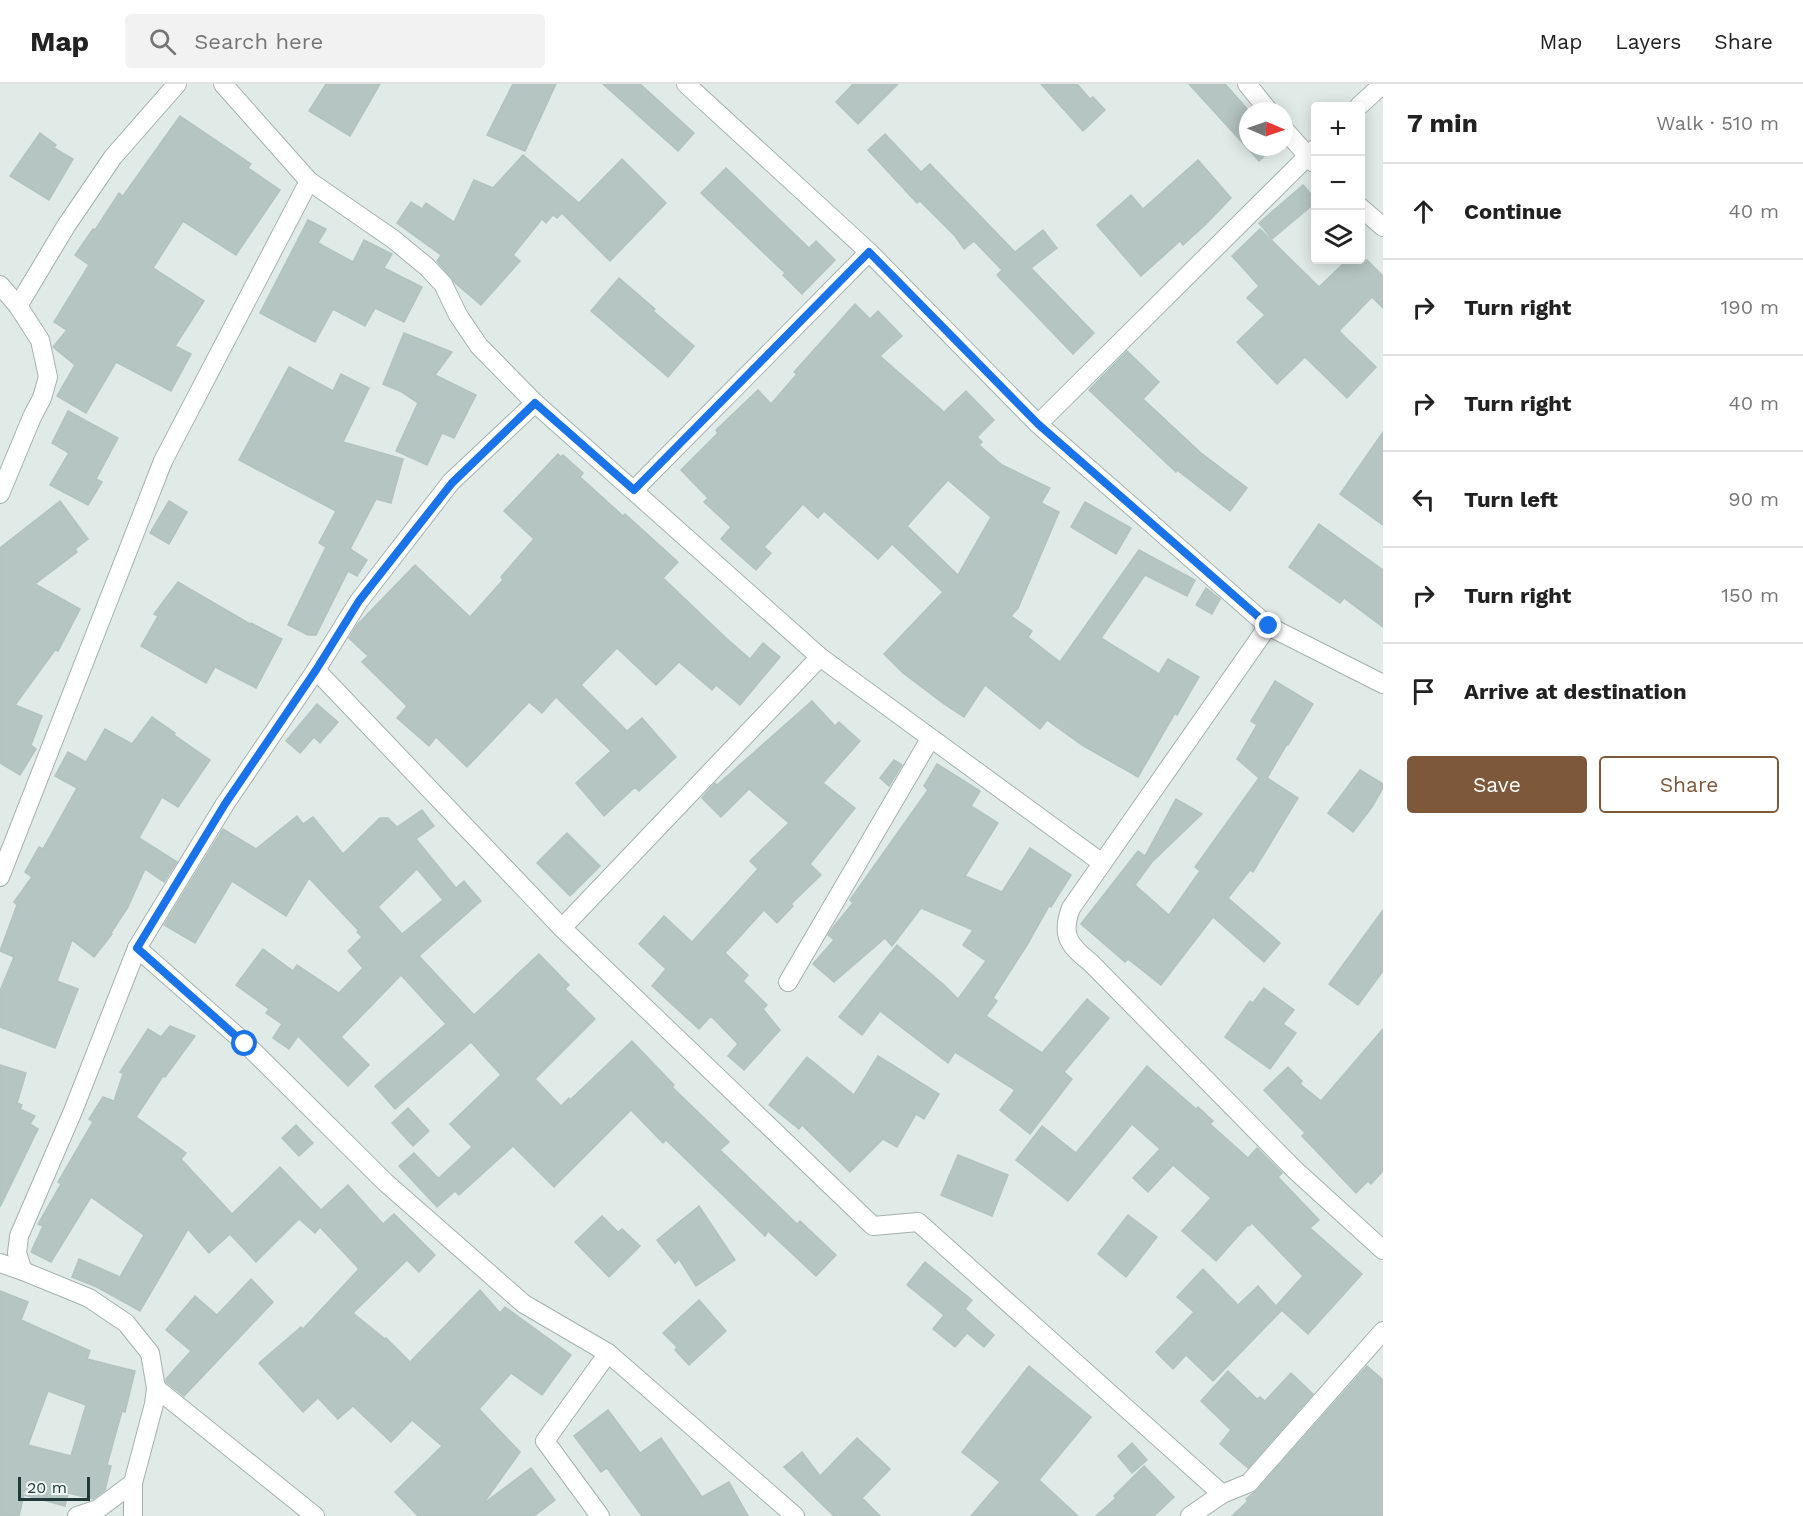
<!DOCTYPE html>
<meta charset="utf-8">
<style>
body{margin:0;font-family:"Work Sans",sans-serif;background:#f2f2f2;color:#222}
.controls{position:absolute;right:18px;top:18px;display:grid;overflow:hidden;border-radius:6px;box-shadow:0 3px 15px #0003}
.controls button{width:54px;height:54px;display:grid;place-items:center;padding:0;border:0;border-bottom:2px solid #e0e0e0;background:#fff;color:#222;font:30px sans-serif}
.compass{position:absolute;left:1239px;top:18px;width:54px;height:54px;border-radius:50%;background:#fff;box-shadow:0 3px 15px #0003;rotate:92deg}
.scale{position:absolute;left:18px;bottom:15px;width:72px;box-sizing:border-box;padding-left:6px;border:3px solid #213a38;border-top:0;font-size:16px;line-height:21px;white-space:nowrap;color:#213a38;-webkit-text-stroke:4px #f0f7f5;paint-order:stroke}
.stop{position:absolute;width:18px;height:18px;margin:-14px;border:4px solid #1a73e8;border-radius:50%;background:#fff}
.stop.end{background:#1a73e8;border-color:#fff;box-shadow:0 2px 6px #0008}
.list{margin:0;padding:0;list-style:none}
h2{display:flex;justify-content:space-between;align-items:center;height:78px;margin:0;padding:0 24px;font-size:26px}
h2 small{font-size:20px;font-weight:400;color:#767676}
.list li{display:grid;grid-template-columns:39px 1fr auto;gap:18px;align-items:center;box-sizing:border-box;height:96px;padding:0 24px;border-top:2px solid #e0e0e0}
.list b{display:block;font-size:22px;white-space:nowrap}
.list em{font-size:20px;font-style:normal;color:#767676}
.actions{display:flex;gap:12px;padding:18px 24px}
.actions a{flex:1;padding:14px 0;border:2px solid #7e583b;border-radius:6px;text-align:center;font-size:21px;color:#7e583b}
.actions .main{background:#7e583b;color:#fff}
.icon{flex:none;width:33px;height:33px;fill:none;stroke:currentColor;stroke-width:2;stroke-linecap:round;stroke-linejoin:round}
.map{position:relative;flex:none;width:1383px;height:1432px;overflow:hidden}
header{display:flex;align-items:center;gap:36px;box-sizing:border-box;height:84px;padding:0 30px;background:#fff;border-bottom:2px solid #e0e0e0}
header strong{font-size:28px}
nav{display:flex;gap:33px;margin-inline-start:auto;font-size:21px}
.search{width:420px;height:54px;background:#f2f2f2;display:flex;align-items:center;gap:15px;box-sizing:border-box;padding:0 21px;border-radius:6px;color:#767676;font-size:22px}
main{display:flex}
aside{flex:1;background:#fff}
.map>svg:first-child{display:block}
.building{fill:#b5c5c1;stroke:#b2c4c0;stroke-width:1.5;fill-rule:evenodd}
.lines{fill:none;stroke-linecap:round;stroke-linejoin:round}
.minor-casing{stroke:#a3b2af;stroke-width:20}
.minor{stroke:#fff;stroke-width:18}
.route{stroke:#1a73e8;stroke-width:8}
</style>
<header>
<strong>Map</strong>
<div class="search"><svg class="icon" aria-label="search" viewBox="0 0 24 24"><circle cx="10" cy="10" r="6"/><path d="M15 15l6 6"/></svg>Search here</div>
<nav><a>Map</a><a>Layers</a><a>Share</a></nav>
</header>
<main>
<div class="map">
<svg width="1383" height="1432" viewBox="0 0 1383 1432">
<rect width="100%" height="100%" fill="#e0eae7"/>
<g class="building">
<path d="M326,0H380L350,52L309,27Z"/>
<path d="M513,0H556L525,67L487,51Z"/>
<path d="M603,0H640L694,49L678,67Z"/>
<path d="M853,0H898L858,40L836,18Z"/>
<path d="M1041,0H1077L1090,15L1093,13L1105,26L1083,47Z"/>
<path d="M1189,0H1225L1249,27H1248V63H1274L1259,77Z"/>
<path d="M180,32L251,80L248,84L280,106L236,171L183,137L153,184L204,217L175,262L191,270L171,307L116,278L86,329L57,312L75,281L53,263L67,246L54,238L89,181L75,171L93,145L95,146L119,109L123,112Z"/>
<path d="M40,49L56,61L54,64L73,75L49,116L10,92Z"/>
<path d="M885,50L921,88L930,80L1015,168L1043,146L1057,164L1031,184L1094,249L1073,270L997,191L1002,186L974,157L964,165L955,152L920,117L917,119L868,66Z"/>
<path d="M523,71L579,119L622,75L666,119L610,177L562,129L557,134L553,131L546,139L542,135L513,171L520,177L481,221L454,198L437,177L441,171L397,139L411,118L422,125L426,119L454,138L474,96L493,104Z"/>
<path d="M1198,76L1231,114L1205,141L1183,161L1180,157L1141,192L1097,141L1131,111L1143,125Z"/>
<path d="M726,84L809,164L816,157L835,176L802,210L783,191L785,189L701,109Z"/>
<path d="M1303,101L1316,116V118L1272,155L1259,139Z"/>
<path d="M308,136L326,145L318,159L353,178L364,156L392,170L384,184L422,203L404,238L375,224L365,242L333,225L315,258L260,229Z"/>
<path d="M1260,145L1319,203L1347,176H1367L1383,192V224L1372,213L1339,247L1376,283L1347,314L1305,273L1277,300L1237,258L1265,231L1247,214L1259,202L1232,172Z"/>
<path d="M619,194L655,225L653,227L694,262L668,293L591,227Z"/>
<path d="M855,220L870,235L878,227L902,252L880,272L944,328L966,307L994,336L977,353L982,358L979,361L1002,381L1050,404L1041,419L1059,428L1018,524L1011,532L1032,547L1028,553L1060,578L1139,466L1195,496L1187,512L1145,491L1101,554L1159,590L1168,575L1199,593L1177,631L1175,629L1138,693L1082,661L1047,636L1040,645L985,601L964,633L944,620L903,589L884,570L943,508L892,460L878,475L824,427L818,434L803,420L764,463L771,469L756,486L721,455L731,443L704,418L708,414L681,386L718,349L716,346L758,306L771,320L797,290L794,288ZM948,396L991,433L958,491L907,442Z"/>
<path d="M404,249L452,268L435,291L476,311L454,354L442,349L427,381L396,367L418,319L400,307L383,300Z"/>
<path d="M1127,267L1159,298L1143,315L1201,369L1247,404L1230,427L1177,386L1176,388L1089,306Z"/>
<path d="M289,283L333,307L341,290L369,304L343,358L403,375L391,419L376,415L350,465L367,476L357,492L348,487L316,551H308L288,541L326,463L319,459L336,427L239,376Z"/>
<path d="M68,327L118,354L96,395L102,398L88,421L50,401L69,369L52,359Z"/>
<path d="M1383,348V441L1340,410Z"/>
<path d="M558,370L561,373L563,371L583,389L580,393L623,432L625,430L678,478L663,494L726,554L750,575L763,559L780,573L740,621L716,601L712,606L679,578L656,601L617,564L581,601L627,647L642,634L676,673L639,707L635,703L604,732L576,699L611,667L556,613L542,629L529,618L467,683L436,653L429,662L397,634L407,622L362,578L368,572L349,554L357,541L415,481L470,533L503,496L501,493L534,455L504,427Z"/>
<path d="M60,417L88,455L75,465L77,468L35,500L80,525L58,567L55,566L15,621L42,632L31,661L36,665L20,691L0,679V464Z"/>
<path d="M169,417L187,428L169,460L150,449Z"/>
<path d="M1085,418L1131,444L1116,470L1071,443Z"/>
<path d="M1319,440L1383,486V543L1344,514L1340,519L1289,483Z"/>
<path d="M178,498L250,540L251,539L282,555L256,604L215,583L206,599L141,562L158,532L154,530Z"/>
<path d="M1206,504L1220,515L1212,530L1196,521Z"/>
<path d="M1275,597L1313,620L1288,661L1287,660L1267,694L1298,714L1253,788L1250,786L1228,814L1280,859L1264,878L1213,833L1161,901L1128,875L1125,878L1081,840L1138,767L1145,772L1176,715L1202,730L1152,778L1135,801L1169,831L1200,787L1195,783L1259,694L1237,675L1257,641L1251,637Z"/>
<path d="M812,617L835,642L839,638L860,657L823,699L855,724L810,780L821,791L791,820L793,822L777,839L764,826L725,869L748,891L743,897L767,921L763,925L780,946L744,986L728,972L738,960L711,932L699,945L652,902L666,885L639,860L664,832L692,858L758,785L750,777L789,739L749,705L721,733L702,714L715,699L717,701Z"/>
<path d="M317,620L338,638L320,659L314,653L300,669L286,657Z"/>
<path d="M152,633L175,649L174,651L210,676L178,723L162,713L139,754L177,778L164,798L145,785L128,823L111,849L112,850L94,873L72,856L57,897L78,905L55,964L0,943V907L14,873L0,867L17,821L14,818L32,793L25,788L39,763L43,765L77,704L55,692L68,668L86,678L105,645L132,660Z"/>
<path d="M894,676L902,681L889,702L880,694Z"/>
<path d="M937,680L980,707L971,722L998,739L965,792L1002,808L1030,764L1071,791L1051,823L1049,822L1027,861L993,914L997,917L986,932L1042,969L1087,915L1109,934L1064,988L1072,995L1030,1050L1000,1026L1015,1006L955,968L948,979L880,927L862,951L839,933L897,861L943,900L958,915L986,877L963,861L973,846L921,824L892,862L885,854L834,898L813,880L834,856L828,851L835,841L853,819L850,816L928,706L924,702Z"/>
<path d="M1360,686L1383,700V704L1372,723L1353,748L1328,729Z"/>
<path d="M422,726L434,742L416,755L456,804L464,797L481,817L419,872L474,931L539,870L569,901L565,905L595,935L535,995L561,1022L569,1014L570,1016L632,957L674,1001L672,1003L729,1058L720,1066L797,1140L800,1137L836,1171L816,1192L768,1147L765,1152L666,1056L663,1059L631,1026L554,1103L513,1062L459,1111L455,1107L437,1123L399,1082L414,1069L437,1093L439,1094L472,1063L450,1040L501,991L471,958L395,1025L375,1002L446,940L401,891L341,953L369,981L348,1002L298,952L289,965L273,954L282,940L266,929L269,925L236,901L263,865L293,887L297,881L339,909L363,884L348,867L362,853L357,848L359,847L309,794L286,832L232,797L195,859L164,841L223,745L256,765L297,732L303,740L313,733L343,770L380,734H388L397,743ZM417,785L443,816L402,850L378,823Z"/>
<path d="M567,749L600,782L570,812L537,779Z"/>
<path d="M1383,826V887L1358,921L1329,900Z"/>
<path d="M1264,904L1294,926L1283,940L1296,949L1270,985L1225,953L1250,917L1253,919Z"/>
<path d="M170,942L195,952L165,993L163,992L136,1033L186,1069L181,1075L232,1130L280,1083L321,1126L348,1101L383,1140L394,1130L435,1171L419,1188L407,1176L353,1229L385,1255L386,1254L410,1278L480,1206L500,1229L505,1223L571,1271L542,1311L511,1289L479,1325L520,1368L483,1420L531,1384L555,1416L534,1432H418L395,1408L442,1362L412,1336L391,1358L353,1322L338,1335L318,1314L303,1328L259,1279L301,1243L303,1245L359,1185L320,1143L315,1149L299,1135L256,1178L230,1150L209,1169L188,1145L140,1227L97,1203L72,1193L79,1175L120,1193L144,1151L91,1113L51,1178L31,1168L43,1142L38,1140L61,1100L58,1098L93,1038L89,1035L103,1013L114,1017L123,990L120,988L148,945L161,953Z"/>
<path d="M1383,945V1087L1371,1100L1368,1097L1356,1109L1302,1052L1305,1049L1264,1006L1288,983L1302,997L1300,1000L1321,1017Z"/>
<path d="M878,972L939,1010L924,1035L916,1030L897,1063L883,1055L850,1088L802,1041L799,1045L769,1021L807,973L854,1011Z"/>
<path d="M0,981L26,989L17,1019L22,1021L20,1025L35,1032L30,1040L38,1045L0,1123Z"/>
<path d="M1147,982L1196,1025L1198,1023L1213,1037L1210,1040L1248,1074L1257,1064L1282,1089L1278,1093L1319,1136L1310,1144L1362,1190L1308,1250L1277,1222L1281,1227L1213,1297L1186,1271L1173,1285L1156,1268L1194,1228L1177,1213L1203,1185L1238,1221L1258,1202L1276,1222L1303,1192L1252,1139L1249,1142L1248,1141L1216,1177L1182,1147L1211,1114L1173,1081L1148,1108L1133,1094L1160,1065L1132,1040L1068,1117L1016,1076L1042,1042L1076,1069Z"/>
<path d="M408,1024L429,1047L413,1062L392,1039Z"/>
<path d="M296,1041L313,1059L299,1072L282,1054Z"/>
<path d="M958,1071L1008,1091L992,1132L941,1111Z"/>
<path d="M699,1122L735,1176L696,1202L679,1175L675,1179L657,1156Z"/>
<path d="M1128,1131L1157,1153L1126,1193L1098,1170Z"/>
<path d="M602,1132L618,1148L622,1145L640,1162L609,1193L575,1158Z"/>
<path d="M925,1178L972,1216L965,1225L994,1251L984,1263L967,1249L955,1263L933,1245L944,1231L907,1201Z"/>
<path d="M251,1195L273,1218L184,1312L166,1298V1295L191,1267L166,1246L195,1212L217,1231Z"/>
<path d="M0,1207L28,1218L21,1236L90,1267L87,1275L135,1287L125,1328L122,1327L107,1381L111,1382L105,1406L93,1415L68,1409L65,1422L24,1411L19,1432H0ZM48,1307L86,1321L71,1372L28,1361Z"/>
<path d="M699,1216L726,1247L689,1281L675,1266L677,1263L663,1249Z"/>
<path d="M1029,1282L1091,1333L1039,1396L1078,1432H971L1000,1398L962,1368Z"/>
<path d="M1367,1282L1383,1296V1432H1232L1248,1417L1246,1415L1257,1406Z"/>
<path d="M1228,1287L1257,1315L1260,1313L1265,1317L1291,1289L1313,1310L1248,1384L1220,1360L1231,1346L1201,1317Z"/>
<path d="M608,1326L640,1369L661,1354L702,1413L729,1398L748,1432H642L607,1384L601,1388L574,1352Z"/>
<path d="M857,1354L890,1385L862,1414L880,1432H834L784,1383L802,1368L820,1392Z"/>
<path d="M1132,1359L1147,1376L1132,1389L1118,1372Z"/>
<path d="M1144,1382L1174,1413L1154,1432H1096L1116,1414L1114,1412Z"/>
</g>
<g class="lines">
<g class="minor-casing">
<g id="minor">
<path d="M223,0L309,97L393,155L427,183L443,200L458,231L479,262L535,319L820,573L1102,779"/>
<path d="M686,0L869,168L1038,340L1268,542L1383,600"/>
<path d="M1247,0L1269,27"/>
<path d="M1359,22L1383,0"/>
<path d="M1284,45L1314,79"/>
<path d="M1360,123L1383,143"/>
<path d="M0,201L18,222L40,256L48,293L42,314L32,333L0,410"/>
<path d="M18,222L66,142L113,73L177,0"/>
<path d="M1038,340L1316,64"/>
<path d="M634,406L869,168"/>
<path d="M1268,542L1071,824C1060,852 1070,862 1091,879L1295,1086L1383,1166"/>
<path d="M316,586L562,844L873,1142L918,1138L1222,1410"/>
<path d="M0,793L163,377L309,97"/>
<path d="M562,844L820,573"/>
<path d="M137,864L245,959L385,1098L524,1220L608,1269L795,1432"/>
<path d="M788,898L930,655"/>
<path d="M0,1179L23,1187L89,1214L126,1239L150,1269L156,1304L154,1320L133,1399V1432"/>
<path d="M23,1187L17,1169L19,1152L73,1027L137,864L225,720L316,586L359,517L451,398L535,319"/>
<path d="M156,1304L315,1432"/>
<path d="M77,1432L98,1425L133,1399"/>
<path d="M600,1432L545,1357L608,1269"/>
<path d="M1190,1432L1222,1410L1249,1399L1383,1247"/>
</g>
</g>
<use href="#minor" class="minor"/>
</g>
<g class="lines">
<path class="route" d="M245,960L137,864L225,720L316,586L359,517L452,399L535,319L634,406L869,168L1038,340L1269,542"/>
</g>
</svg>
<div class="controls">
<button>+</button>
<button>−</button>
<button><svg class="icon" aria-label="layers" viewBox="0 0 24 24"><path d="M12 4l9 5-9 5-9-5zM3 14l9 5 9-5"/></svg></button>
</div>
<svg class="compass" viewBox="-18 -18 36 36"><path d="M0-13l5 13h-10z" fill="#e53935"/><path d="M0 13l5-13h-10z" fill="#767676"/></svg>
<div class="scale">20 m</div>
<div class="stop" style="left:245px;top:960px"></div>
<div class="stop end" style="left:1269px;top:542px"></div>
</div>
<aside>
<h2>7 min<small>Walk · 510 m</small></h2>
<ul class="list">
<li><svg class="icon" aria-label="ahead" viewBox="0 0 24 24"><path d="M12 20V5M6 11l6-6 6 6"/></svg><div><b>Continue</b></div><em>40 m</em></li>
<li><svg class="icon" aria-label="right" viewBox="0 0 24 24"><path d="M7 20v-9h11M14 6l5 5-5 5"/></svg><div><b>Turn right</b></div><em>190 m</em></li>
<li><svg class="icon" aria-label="right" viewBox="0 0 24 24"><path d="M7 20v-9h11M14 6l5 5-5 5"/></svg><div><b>Turn right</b></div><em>40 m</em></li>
<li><svg class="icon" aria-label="left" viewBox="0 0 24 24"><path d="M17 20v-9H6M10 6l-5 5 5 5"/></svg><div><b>Turn left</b></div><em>90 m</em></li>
<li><svg class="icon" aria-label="right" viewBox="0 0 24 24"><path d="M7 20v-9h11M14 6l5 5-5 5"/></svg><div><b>Turn right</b></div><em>150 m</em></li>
<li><svg class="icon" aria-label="arrive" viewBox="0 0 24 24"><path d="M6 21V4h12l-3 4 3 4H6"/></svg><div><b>Arrive at destination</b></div></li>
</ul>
<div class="actions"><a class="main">Save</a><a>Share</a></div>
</aside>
</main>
